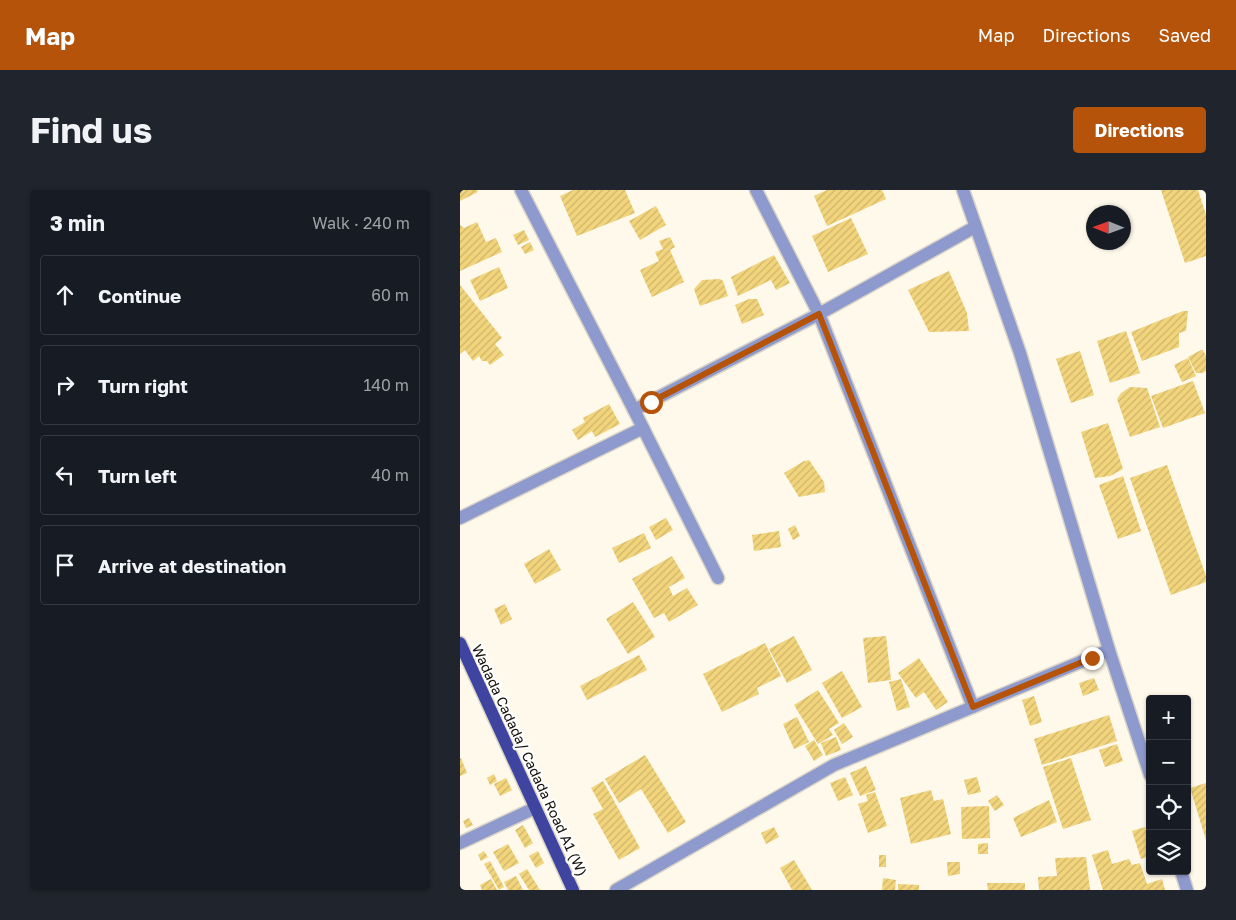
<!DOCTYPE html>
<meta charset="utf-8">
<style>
body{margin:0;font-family:"Golos Text",sans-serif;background:#20242c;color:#f1f3f6}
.controls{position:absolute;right:15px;bottom:15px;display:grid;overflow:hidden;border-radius:5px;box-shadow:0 1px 4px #0004}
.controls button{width:45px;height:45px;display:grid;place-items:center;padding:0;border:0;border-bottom:1px solid #363941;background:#171b24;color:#f1f3f6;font:25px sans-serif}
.compass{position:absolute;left:626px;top:15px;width:45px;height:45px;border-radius:50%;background:#171b24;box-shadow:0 1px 4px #0004;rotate:271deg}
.stop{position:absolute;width:15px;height:15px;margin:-11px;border:4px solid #b45309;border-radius:50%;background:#fff}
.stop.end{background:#b45309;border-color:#fff;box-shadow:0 1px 5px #0008}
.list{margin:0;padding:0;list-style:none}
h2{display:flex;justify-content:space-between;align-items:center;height:65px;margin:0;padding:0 20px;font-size:21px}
h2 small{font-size:16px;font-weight:400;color:#9ea1a6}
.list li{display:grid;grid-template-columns:32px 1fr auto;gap:15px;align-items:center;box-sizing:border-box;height:80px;margin:0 10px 10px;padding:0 10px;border:1px solid #363941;border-radius:5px}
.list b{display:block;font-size:19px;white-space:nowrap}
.list em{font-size:16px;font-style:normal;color:#9ea1a6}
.icon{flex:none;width:28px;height:28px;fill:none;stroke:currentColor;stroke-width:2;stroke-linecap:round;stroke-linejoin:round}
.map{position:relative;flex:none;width:746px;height:700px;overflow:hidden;border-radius:5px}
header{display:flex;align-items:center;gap:30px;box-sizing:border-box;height:70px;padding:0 25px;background:#b45309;color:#fff}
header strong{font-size:24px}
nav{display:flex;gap:28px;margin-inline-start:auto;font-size:18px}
.intro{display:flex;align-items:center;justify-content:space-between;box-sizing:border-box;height:120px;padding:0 30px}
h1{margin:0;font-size:35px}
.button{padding:12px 22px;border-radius:5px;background:#b45309;color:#fff;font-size:18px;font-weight:700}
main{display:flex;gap:30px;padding:0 30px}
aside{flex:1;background:#171b24;border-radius:5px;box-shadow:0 1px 4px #0004}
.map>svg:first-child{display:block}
.building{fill:url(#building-hatch)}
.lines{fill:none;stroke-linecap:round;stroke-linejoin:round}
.street-casing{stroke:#d9d4c7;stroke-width:15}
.primary-casing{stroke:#d9d4c7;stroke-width:15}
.street{stroke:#8e99cd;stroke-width:12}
.primary{stroke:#3e44a0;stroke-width:12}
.route{stroke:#b45309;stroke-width:6}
.labels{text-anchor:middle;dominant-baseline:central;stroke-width:4.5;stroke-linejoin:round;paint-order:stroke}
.street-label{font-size:14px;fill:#16130b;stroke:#fff}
</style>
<header>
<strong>Map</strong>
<nav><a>Map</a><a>Directions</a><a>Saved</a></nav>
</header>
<div class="intro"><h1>Find us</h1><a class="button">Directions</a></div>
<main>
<aside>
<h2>3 min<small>Walk · 240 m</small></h2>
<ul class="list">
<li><svg class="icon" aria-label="ahead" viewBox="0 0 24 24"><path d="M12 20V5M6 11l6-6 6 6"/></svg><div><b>Continue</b></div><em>60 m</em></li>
<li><svg class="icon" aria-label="right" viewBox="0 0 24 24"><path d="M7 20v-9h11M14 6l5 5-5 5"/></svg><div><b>Turn right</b></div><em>140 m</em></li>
<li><svg class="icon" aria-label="left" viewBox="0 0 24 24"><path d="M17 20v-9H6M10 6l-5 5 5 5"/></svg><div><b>Turn left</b></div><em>40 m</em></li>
<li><svg class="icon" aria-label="arrive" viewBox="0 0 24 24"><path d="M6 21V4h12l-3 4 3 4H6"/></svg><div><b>Arrive at destination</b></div></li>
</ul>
</aside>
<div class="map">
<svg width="746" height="700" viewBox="0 0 746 700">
<defs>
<pattern id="building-hatch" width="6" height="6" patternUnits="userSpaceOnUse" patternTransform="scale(1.25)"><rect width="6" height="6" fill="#f1d47c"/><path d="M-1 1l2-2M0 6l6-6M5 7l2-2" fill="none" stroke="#ceb56a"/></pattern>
</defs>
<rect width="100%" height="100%" fill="#fef9eb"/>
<g class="building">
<path d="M0,0H17L18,2L0,11Z"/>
<path d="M113,0H165L175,23L117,46L100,6Z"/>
<path d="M367,0H422L426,9L367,36L354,6Z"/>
<path d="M701,0H738L746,25V66L725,73Z"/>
<path d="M196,16L206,35L180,50L169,31Z"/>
<path d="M391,28L408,64L368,82L352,46Z"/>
<path d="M17,32L26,52L36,48L42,62L0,81V35L4,38Z"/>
<path d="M64,40L69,50L58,55L53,45Z"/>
<path d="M210,47L215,57L210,60L224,92L192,107L180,80L199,71L195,62L203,59L199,51Z"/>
<path d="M70,52L74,60L65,64L61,57Z"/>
<path d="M314,65L330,93L316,100L311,90L278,106L271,87Z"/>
<path d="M39,77L48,98L20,111L10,90Z"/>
<path d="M489,81L507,123L509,141L469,142L448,100Z"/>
<path d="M260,89L263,91L268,106L240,116L234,99L242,90Z"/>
<path d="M0,95L42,148L35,154L44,165L30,175L27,171H22L19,166L13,171L5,160L0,164Z"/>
<path d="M289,109H297L304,125L282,134L275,115Z"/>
<path d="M723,121H728L726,141L719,143V157L682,171L671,142Z"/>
<path d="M666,141L680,183L650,193L637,151Z"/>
<path d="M741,160H743L746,166V181L743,183H736L728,167Z"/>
<path d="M620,161L634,205L611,213L596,169Z"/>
<path d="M728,168L736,186L722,192L714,175Z"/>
<path d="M733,191L745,223L703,238L691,206Z"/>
<path d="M670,197L687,198L700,237L670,247L657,209L661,203Z"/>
<path d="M149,214L160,234L135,247L132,241L118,250L112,240L125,232L123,228Z"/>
<path d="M648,233L663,279L650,286L635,288L621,242Z"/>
<path d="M349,270L364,292L365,302L339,307L324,283L344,271Z"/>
<path d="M707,275L746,386V392L711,405L670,288Z"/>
<path d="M663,286L681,341L658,349L639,295Z"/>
<path d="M206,328L213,340L196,350L189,337Z"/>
<path d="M335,335L340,346L333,350L328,339Z"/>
<path d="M319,341L321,357L294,361L292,345Z"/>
<path d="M184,343L191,358L159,373L152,358Z"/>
<path d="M89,359L101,380L75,394L64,374Z"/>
<path d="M212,366L225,388L209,397L213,406L227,398L238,415L209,432L204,423L194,428L172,389Z"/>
<path d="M173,412L195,447L168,464L146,429Z"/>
<path d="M45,414L52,429L41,435L34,419Z"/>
<path d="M334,446L352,480L327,493L309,459Z"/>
<path d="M426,446L431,490L408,493L403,448Z"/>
<path d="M305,453L321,486L297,498L299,504L262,522L243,484Z"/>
<path d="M179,465L187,480L127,510L120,496Z"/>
<path d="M459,468L488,512L476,520L464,502L456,508L438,483Z"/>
<path d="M382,481L402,517L382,528L362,493Z"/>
<path d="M634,488L639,500L623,506L619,493Z"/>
<path d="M441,489L450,517L437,521L429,492Z"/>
<path d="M358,500L379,533L369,539L373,545L358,554L334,515Z"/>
<path d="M574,506L582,532L570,536L562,510Z"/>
<path d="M649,525L657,551L582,575L574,549Z"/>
<path d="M337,527L349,552L334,559L323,534Z"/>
<path d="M384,533L393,547L382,554L374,540Z"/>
<path d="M376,547L381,560L366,566L361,553Z"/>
<path d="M354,550L363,565L354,571L345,556Z"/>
<path d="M657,554L663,571L645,577L639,560Z"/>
<path d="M185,565L226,632L208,643L181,599L159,613L145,589Z"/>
<path d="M1,568L7,583L0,586V569Z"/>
<path d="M611,568L631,630L603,639L583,577Z"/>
<path d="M406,576L416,600L400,606L390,583Z"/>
<path d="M34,584L37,591L30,595L27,588Z"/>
<path d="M385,587L393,605L378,611L370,593Z"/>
<path d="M517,587L521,602L508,605L504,590Z"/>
<path d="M46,588L52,600L40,606L34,594Z"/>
<path d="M143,591L180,658L159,670L133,624L143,619L131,598Z"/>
<path d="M746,593V650L730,598Z"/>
<path d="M471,600L474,611L483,609L491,644L451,654L440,608Z"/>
<path d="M415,602L427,636L408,643L398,614L408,611L406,605Z"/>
<path d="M537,605L544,615L535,621L528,611Z"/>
<path d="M589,610L597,632L561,647L553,628Z"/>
<path d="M529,616L530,648L502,649L501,617Z"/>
<path d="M9,628L13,635L6,638L3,631Z"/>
<path d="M63,635L73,653L65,658L55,640Z"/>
<path d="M314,637L319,647L306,654L301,643Z"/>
<path d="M685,637L690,653V666L681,669L672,641Z"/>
<path d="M528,653V664H518V654Z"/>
<path d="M48,654L59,673L44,681L33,662Z"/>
<path d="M648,660L652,674L669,669L672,675L680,673L687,694L702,689L705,700H643L632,665Z"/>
<path d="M24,661L28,667L21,671L18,665Z"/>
<path d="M78,661L84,673L76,678L69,666Z"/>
<rect x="419" y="665" width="7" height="12"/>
<path d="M626,667L630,700H579L578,687L597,686L595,668Z"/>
<path d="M334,670L352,700H332L320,678Z"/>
<path d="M30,671L44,697L39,700L24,674Z"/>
<path d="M487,672H500V684L488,686Z"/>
<path d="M67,679L80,700H69L59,684Z"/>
<path d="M56,686L63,700H48L44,692Z"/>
<path d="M423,688L436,690L435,700H422Z"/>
<path d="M31,689L37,700H22L20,695Z"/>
<path d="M527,693H565V700H528Z"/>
<path d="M438,694L459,695V700H438Z"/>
</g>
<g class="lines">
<g class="street-casing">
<g id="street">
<path d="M61,0L174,220"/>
<path d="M296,0L359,124L513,517"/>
<path d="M503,0L560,163L649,460L690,585"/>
<path d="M183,238L174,220L359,124L515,37"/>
<path d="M0,328L183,238L258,388"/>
<path d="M0,653L75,618"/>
<path d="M721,681L727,700"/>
<path d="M156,700L374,575L649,460"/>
</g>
</g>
<g class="primary-casing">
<path id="primary" d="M0,453L113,700"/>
</g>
<use href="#street" class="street"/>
<use href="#primary" class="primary"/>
</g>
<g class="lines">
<path class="route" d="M191,212L359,124L513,517L632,468"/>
</g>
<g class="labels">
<g class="street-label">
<text transform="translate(70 570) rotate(65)">Wadada Cadada/ Cadada Road A1 (W)</text>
</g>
</g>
</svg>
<div class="controls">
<button>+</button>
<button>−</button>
<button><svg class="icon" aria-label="locate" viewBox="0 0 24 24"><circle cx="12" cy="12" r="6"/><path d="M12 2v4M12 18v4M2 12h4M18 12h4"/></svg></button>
<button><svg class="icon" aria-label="layers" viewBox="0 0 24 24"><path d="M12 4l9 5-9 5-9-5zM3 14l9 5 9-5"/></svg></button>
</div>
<svg class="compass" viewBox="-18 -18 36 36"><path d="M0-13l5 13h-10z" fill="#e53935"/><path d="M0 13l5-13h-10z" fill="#9ea1a6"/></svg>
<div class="stop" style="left:191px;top:212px"></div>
<div class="stop end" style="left:632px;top:468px"></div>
</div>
</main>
